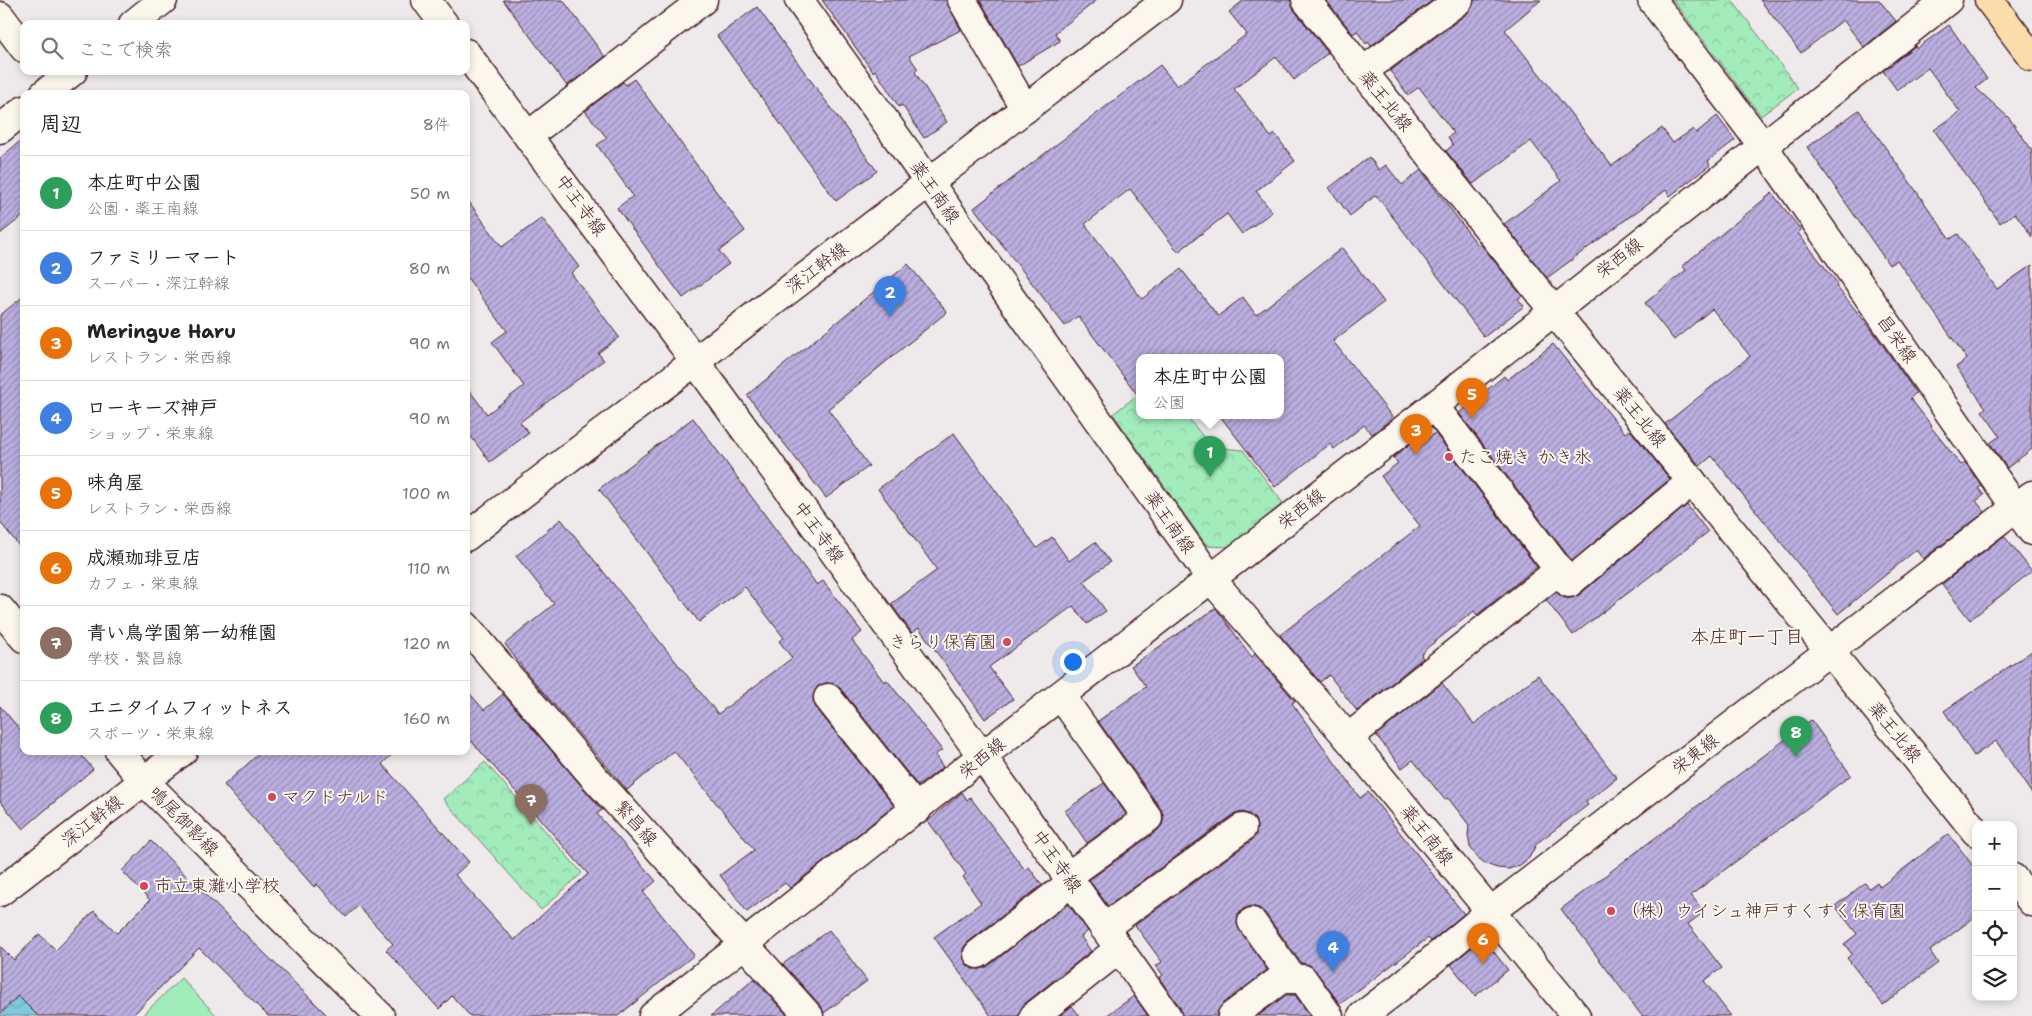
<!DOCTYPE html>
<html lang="ja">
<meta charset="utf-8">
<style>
body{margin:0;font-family:"Shantell Sans","Klee One",sans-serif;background:#f2f2f2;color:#222}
.controls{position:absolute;right:15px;bottom:15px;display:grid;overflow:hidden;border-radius:10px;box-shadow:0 2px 8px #0003}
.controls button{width:45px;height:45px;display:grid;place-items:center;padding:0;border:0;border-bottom:1px solid #e0e0e0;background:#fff;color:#222;font:25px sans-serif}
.you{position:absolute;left:1072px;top:661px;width:18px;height:18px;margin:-12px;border:4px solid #fff;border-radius:50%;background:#1a73e8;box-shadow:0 0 0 8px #1a73e833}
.badge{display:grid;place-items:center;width:32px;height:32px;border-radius:50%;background:#d1495b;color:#fff;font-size:16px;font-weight:700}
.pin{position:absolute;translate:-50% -41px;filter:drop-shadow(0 1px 2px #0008)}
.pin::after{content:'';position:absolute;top:26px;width:18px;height:15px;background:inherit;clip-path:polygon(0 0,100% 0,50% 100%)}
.popup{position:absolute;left:1136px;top:354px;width:148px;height:65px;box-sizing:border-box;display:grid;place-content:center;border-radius:10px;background:#fff;filter:drop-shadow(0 1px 4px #0005);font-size:16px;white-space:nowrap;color:#767676}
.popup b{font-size:19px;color:#222}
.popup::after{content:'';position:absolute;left:50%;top:100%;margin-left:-10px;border:10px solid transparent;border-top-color:#fff}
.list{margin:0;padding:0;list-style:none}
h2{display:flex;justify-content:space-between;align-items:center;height:65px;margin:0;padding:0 20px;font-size:21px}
h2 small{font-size:16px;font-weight:400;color:#767676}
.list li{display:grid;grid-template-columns:32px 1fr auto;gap:15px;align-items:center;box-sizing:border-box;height:75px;padding:0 20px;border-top:1px solid #e0e0e0}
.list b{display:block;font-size:19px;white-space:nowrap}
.list p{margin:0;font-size:16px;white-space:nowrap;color:#767676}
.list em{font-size:16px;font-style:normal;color:#767676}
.icon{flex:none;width:28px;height:28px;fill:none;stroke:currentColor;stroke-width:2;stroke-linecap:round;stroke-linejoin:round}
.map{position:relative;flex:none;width:2032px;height:1016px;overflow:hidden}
.search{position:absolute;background:#fff;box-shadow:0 2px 8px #0003;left:20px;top:20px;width:450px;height:55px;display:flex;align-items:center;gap:12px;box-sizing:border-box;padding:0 18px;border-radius:10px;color:#767676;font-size:19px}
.panel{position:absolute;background:#fff;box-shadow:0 2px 8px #0003;left:20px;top:90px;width:450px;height:665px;border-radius:10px}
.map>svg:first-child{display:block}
.forest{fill:url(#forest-crowns);stroke:#768572}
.pitch{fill:#a2ebba;stroke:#768572}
.water{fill:url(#water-waves);stroke:#698596}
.building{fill:url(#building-hatch);stroke:#4a1f2b}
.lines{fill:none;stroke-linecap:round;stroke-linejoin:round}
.minor-casing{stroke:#4a1f2b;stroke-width:31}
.highway-casing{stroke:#4a1f2b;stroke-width:31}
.minor{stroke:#fbf7ec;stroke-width:28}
.highway{stroke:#faddab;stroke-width:28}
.poi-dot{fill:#d1495b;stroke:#fbf7ec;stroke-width:2}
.labels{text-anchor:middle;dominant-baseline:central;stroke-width:4;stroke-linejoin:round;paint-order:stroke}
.street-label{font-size:18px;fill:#4a1f2b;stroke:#fbf7ec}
.poi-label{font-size:18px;fill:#4a1f2b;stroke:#fbf7ec;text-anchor:start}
.neighbourhood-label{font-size:19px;fill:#4a1f2b;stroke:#fbf7ec}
</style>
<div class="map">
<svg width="2032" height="1016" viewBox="0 0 2032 1016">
<defs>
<pattern id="forest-crowns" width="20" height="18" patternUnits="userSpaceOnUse" patternTransform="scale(1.25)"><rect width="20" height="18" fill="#a2ebba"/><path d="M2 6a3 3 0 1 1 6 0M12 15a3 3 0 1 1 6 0" fill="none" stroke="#8dc9a0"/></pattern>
<pattern id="water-waves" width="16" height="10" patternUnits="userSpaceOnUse" patternTransform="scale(1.25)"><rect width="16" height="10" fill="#7dc9dd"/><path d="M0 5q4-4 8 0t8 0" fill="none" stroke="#6eacbe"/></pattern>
<pattern id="building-hatch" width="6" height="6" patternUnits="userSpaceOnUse" patternTransform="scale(1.25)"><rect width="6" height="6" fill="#baafe0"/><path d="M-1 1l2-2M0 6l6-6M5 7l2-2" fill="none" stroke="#998eb6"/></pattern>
</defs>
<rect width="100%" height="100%" fill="#eee9ea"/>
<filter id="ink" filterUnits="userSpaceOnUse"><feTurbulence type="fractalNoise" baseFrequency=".02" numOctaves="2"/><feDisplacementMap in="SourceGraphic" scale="10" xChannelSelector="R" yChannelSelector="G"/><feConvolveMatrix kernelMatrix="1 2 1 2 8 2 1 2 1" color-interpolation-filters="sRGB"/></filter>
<g filter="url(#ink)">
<g class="forest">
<path d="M1673,0H1732L1798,88L1761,116Z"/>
<path d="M1140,393V416H1187L1211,447L1243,450L1283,503L1229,547L1207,546L1113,414Z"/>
<path d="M485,762L582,873L541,910L443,799Z"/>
</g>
<path class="pitch" d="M181,978L217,1016H142Z"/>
<path class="water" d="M18,996L38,1016H0Z"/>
<g class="building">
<path d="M503,0H563L605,57L567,86Z"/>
<path d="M822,0H946L961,30L909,56L918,69L915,72L947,122L924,138L902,105L899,107L875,70L873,72Z"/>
<path d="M980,0H1097L1055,33L1060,41L1018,66Z"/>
<path d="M1244,0H1291L1294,10L1328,53L1294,80L1276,57L1234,89L1271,137L1275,134L1295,161L1256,191L1272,212L1242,234L1227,214L1178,252L1130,189L1085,224L1142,299L1181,269L1218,316L1243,297L1256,315L1342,248L1384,302L1333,341L1393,418L1372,434L1364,425L1334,449L1330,444L1275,487L1220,416H1280V358H1140V398L1078,316L1065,326L974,208L1160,65L1177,86L1247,34L1229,12Z"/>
<path d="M1326,0H1433L1371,46L1368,42L1366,44L1357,31L1353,34Z"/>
<path d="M1474,0H1541L1505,30L1612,166L1662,128L1673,143L1693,129L1696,133L1717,116L1735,140L1708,161L1710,165L1670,196L1666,190L1547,278L1504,224L1561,181L1531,141L1473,184L1446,151L1453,145L1448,137L1454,133L1419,87L1408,95L1390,71L1468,13Z"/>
<path d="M1760,0H1879L1896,21L1864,47L1843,20L1801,53Z"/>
<path d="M757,7L877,171L836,201L717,36Z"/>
<path d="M1949,25L1987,79L1976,88L2009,118L2032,150V237L2015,213L2000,223L1934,130L1960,112L1928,68L1897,90L1883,71L1915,46L1917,48Z"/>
<path d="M634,79L745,231L719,251L729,264L683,298L617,208L633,196L597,145L607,138L585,111L623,82L626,85Z"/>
<path d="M1859,110L1950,239L1958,234L1997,289L2032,265V449L2007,468L1990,443L2000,436L1982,411L1986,408L1956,367L1967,359L1897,260L1889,265L1807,147Z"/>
<path d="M24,138V215L0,234V158Z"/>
<path d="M1369,157L1379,170L1386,165L1402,185L1421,170L1477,244L1479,242L1522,296L1518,299L1524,306L1484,337L1376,195L1350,216L1329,188Z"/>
<path d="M1772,193L1801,230L1798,233L1838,284L1836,286L1872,330L1916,393L1910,398L1932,426L1931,427L1961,465L1965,462L1982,486L1978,488L1984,495L1976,501L1985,512L1923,559L1916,550L1838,614L1712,456L1700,466L1665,424L1750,356L1712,309L1674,340L1645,303L1686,270L1682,266Z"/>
<path d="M466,198L502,247L542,218L579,267L571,273L619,337L598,353L604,360L520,422L529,433L490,462L466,430V386L487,414L524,386L492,342L507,331L466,276Z"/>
<path d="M908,264L947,312L828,409L869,466L826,498L747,395Z"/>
<path d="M24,296V552L0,522V315Z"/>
<path d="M1553,344L1625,433L1630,430L1670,479L1572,561L1459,413L1504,376L1507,380Z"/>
<path d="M693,418L817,585L823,581L862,632L852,640L884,682L887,680L942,750L935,755L943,767L918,786L840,688L834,684L826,683L818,686L814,692L813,700L816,708L894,806L790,888L785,883L747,912L720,875L754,850L674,751L627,790L526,672L505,644L554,604L516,556L561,519L718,714L792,658L779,641L784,638L745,587L699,622L599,489Z"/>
<path d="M954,433L1037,548L1052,537L1069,561L1095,542L1110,562L1084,581L1106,611L1087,624L1073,606L989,667L1013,699L985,719L919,628L912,633L891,604L937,570L878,489Z"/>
<path d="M1435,433L1537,567L1477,615L1474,611L1427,648L1421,655L1423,658L1357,711L1329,675L1320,682L1280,635L1420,526L1381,476L1398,463L1393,458L1412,442L1417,448Z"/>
<path d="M1687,505L1708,532L1573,635L1546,600L1556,592L1564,598H1572L1579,595Z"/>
<path d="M2004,536L2032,571L1970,620L1942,584Z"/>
<path d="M1216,608L1248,652L1252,657L1255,654L1295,701L1292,703L1360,798L1368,792L1464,914L1431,941L1428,938L1340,1004L1315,970L1310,965L1301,963L1265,913L1259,908L1251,906L1243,909L1238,915L1237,924L1267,970L1223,1004L1217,1016H1182L1180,1007L1159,978L1163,975L1156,966L1162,962L1135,925L1252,840L1256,834L1257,826L1255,819L1249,814L1241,812L1233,815L1108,906L1089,880L1157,831L1162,825L1164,817L1161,809L1098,721L1146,687L1131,666Z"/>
<path d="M2032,651V794L1996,741L1974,756L1944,711Z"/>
<path d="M1538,675L1617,778L1586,802L1588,805L1537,843L1529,858L1520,865L1509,869L1497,868L1486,864L1477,857L1470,847L1468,835L1469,825L1448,798L1445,800L1413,760L1402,768L1376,735L1442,683L1474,724Z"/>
<path d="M466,689L484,710L503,694L602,810L597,814L656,881L643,892L694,955L618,1016H470L452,996L439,1009L386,950L393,944L358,906L346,917L317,884L314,887L224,785L262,751H396L382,764L469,862L455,875L514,940L588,874L466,735Z"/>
<path d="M0,706L24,734V751H78L93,769L23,829L0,801Z"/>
<path d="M1811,720L1851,775L1691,895L1704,912L1688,924L1722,968L1704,981L1731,1016H1642L1561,909Z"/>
<path d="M1104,783L1126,814L1087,843L1065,811Z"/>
<path d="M962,792L967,800L970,797L1025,870L1029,867L1042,885L968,942L963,948V956L966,964L972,969H980L987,967L1068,904L1088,931L1081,937L1091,951L1024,1004L1019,1016H991L934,937L981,903L963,877L966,874L928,821Z"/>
<path d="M1949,834L1976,870V916L1930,951L1938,963L1883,1005L1847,958L1852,954L1844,944L1857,934L1835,906L1865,883L1869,888L1877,882L1880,887Z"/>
<path d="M151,841L328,1016H268L199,948L132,1016H38L18,996L0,1014V946L14,960L39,934L56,950L94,911L117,933L150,900L122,871Z"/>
<path d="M829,930L867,981L824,1013L821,1006L783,964Z"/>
<path d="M1483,938L1508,970L1475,996L1451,965Z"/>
<path d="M754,979L788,1016H711Z"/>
<path d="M1286,995H1295L1310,1016H1258Z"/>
<path d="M1134,996L1148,1016H1106Z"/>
<path d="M1072,1006L1080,1016H1059Z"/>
</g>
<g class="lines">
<g class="minor-casing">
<g id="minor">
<path d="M426,0L444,24"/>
<path d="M799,0L1211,579L1348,738L1576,1016"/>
<path d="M962,0L1025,109"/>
<path d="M1306,0L1553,310L1976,832"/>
<path d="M1652,0L1763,146L2032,531"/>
<path d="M0,16L24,48"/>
<path d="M133,24L163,0"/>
<path d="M466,53L695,361L982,756L1167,1016"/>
<path d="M1362,72L1459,0"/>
<path d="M44,94L73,71"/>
<path d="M0,129L24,110"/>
<path d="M529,135L703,0"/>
<path d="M1434,406L1569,583L1692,481"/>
<path d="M466,537L1167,0"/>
<path d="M0,609L24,638"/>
<path d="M466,626L593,776L809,1016"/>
<path d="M1061,696L1148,818L1068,876"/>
<path d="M828,698L917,810"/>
<path d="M1348,738L1558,571"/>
<path d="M119,751L144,781L380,1016"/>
<path d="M2013,878L2032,902"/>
<path d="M0,892L183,751"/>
<path d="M1252,922L1293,979"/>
<path d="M1104,928L1242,828"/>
<path d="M978,954L1072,882"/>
<path d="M653,1016L982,756L1434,406L1948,0"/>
<path d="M1034,1016L1119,949"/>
<path d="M1232,1016L1281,979H1303L1329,1016"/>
<path d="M1362,1016L1405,983L1490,912L2032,495"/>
</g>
</g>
<g class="highway-casing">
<path id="highway" d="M1989,0L2032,57"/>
</g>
<use href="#minor" class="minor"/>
<use href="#highway" class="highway"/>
</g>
</g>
<g class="poi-dot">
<circle cx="1449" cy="457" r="5"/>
<circle cx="1007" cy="642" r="5"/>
<circle cx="272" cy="797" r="5"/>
<circle cx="144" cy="886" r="5"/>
<circle cx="1611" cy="911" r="5"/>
</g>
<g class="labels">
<g class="street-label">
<text transform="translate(1386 101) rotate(51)">薬王北線</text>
<text transform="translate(935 192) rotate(55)">薬王南線</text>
<text transform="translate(581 205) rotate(54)">中王寺線</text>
<text transform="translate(1619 258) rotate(-38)">栄西線</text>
<text transform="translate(817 268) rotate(-37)">深江幹線</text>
<text transform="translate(1897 339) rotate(55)">昌栄線</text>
<text transform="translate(1640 417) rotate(51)">薬王北線</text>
<text transform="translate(1301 509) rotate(-38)">栄西線</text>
<text transform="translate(1170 522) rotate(55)">薬王南線</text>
<text transform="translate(819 532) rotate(54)">中王寺線</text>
<text transform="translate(1895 732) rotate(51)">薬王北線</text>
<text transform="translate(1695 754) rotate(-38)">栄東線</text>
<text transform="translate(982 758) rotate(-39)">栄西線</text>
<text transform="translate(92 821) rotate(-38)">深江幹線</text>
<text transform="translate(184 821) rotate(45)">鳴尾御影線</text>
<text transform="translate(636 823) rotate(48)">繁昌線</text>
<text transform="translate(1427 835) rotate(51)">薬王南線</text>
<text transform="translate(1057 861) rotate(55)">中王寺線</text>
</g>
<g class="poi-label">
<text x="1459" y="457">たこ焼き かき氷</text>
<text x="997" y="642" text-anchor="end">きらり保育園</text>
<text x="282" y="797">マクドナルド</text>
<text x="154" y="886">市立東灘小学校</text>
<text x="1621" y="911">（株）ウイシュ神戸すくすく保育園</text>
</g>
<g class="neighbourhood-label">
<text x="1747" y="636">本庄町一丁目</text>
</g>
</g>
</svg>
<div class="controls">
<button>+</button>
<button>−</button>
<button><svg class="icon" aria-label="locate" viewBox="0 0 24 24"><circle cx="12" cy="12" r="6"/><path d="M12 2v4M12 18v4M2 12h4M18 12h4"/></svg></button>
<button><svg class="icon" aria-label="layers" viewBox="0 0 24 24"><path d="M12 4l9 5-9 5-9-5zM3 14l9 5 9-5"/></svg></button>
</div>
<div class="you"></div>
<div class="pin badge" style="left:1210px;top:477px;background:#2e9e5b">1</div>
<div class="popup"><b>本庄町中公園</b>公園</div>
<div class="pin badge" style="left:890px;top:317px;background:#3f7fe0">2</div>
<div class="pin badge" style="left:1416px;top:455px;background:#e8710a">3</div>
<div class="pin badge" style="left:1333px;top:972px;background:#3f7fe0">4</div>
<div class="pin badge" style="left:1472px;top:419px;background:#e8710a">5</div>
<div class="pin badge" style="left:1483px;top:964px;background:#e8710a">6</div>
<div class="pin badge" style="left:531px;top:825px;background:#8d6e63">7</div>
<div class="pin badge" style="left:1796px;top:757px;background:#2e9e5b">8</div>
<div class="search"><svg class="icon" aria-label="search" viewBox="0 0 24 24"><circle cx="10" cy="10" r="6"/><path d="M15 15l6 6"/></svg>ここで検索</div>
<section class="panel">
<h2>周辺<small>8件</small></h2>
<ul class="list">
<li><span class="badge" style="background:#2e9e5b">1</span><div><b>本庄町中公園</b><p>公園 · 薬王南線</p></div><em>50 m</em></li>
<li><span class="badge" style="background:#3f7fe0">2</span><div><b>ファミリーマート</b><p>スーパー · 深江幹線</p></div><em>80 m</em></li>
<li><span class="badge" style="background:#e8710a">3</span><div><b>Meringue Haru</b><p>レストラン · 栄西線</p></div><em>90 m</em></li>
<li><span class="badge" style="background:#3f7fe0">4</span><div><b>ローキーズ神戸</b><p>ショップ · 栄東線</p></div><em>90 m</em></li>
<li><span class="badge" style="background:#e8710a">5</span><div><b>味角屋</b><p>レストラン · 栄西線</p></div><em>100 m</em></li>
<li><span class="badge" style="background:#e8710a">6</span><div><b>成瀬珈琲豆店</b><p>カフェ · 栄東線</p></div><em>110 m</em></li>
<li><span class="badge" style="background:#8d6e63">7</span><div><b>青い鳥学園第一幼稚園</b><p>学校 · 繁昌線</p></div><em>120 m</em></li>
<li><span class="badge" style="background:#2e9e5b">8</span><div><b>エニタイムフィットネス</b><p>スポーツ · 栄東線</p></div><em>160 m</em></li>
</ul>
</section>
</div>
